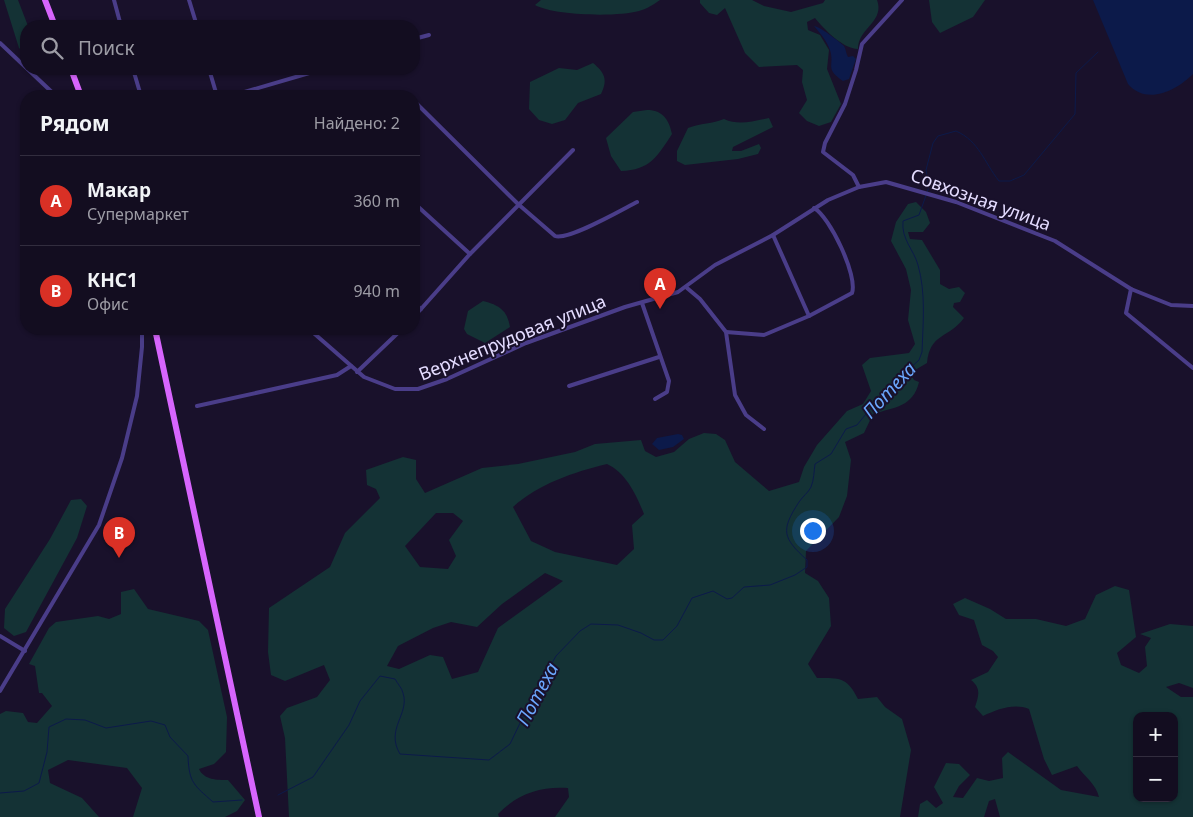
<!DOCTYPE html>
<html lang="ru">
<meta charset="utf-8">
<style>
body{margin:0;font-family:"Noto Sans",sans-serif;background:#201b2d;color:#f1f3f6}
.controls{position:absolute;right:15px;bottom:15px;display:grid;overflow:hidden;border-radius:10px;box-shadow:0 1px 4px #0004}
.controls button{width:45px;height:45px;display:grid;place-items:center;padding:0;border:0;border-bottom:1px solid #322d3e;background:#130d20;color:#f1f3f6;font:25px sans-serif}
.you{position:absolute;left:812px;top:530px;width:18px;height:18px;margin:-12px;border:4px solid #fff;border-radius:50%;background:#1a73e8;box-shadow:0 0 0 8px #1a73e833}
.badge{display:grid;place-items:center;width:32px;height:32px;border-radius:50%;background:#d93025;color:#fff;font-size:16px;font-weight:700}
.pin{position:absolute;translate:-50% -41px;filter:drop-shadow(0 1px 2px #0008)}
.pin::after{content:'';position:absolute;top:26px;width:18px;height:15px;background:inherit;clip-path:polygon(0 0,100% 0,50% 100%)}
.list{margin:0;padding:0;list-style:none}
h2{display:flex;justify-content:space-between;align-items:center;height:65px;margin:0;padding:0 20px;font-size:21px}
h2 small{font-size:16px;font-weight:400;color:#9d9ca5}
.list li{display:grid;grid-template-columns:32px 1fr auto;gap:15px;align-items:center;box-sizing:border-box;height:90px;padding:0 20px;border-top:1px solid #322d3e}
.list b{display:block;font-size:19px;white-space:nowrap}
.list p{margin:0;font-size:16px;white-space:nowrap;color:#9d9ca5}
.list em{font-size:16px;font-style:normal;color:#9d9ca5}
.icon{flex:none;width:28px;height:28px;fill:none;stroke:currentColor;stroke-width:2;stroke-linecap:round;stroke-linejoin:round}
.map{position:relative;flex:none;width:1193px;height:817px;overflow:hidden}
.search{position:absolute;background:#130d20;box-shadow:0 1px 4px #0004;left:20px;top:20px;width:400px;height:55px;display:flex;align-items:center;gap:12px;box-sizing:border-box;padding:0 18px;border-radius:20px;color:#9d9ca5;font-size:19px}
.panel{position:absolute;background:#130d20;box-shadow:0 1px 4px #0004;left:20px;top:90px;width:400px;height:245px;border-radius:20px}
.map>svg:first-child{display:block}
.green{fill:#143235;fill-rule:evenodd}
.water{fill:#0c1a4a}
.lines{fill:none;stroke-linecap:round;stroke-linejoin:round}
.stream{stroke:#0c1a4a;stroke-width:1}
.minor{stroke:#4a3d89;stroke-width:4}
.primary{stroke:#d765fd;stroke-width:6}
.labels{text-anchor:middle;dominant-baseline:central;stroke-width:4;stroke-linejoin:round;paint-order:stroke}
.street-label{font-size:18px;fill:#e4dcff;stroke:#19112b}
.water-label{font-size:19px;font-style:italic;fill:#6ba7fd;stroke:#19112b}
</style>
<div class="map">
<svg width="1193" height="817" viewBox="0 0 1193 817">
<rect width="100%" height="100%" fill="#19112b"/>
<g class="green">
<path d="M4,0H18L28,26L26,54L19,48Z"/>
<path d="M541,0H660C654,4 647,9 639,11C618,17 555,16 535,5Z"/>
<path d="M700,0H752L764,6L791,12L823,3L825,0H877C885,22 858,28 858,49C843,49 824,29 815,18L807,22L808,30L820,35L829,50L827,69L841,104L831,122L819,126L807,121L799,113L807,100L802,82L803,70L797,65L759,67L745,53L725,8L717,15L709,13L700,3Z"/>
<path d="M929,0H985L973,17L940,33L932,22Z"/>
<path d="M593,63C605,73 608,80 601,94L578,103L565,120L552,124L539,120L529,109L530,82L559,68L577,70Z"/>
<path d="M647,110C663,110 669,120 672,134C657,157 650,170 621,171L611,156L606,138L633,112Z"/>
<path d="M769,118L773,127L733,147L732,151H741L759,144L761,148L758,154L738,159L685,165L677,161V151L688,128C700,123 713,124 724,119C739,126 753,121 769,118Z"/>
<path d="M916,202L926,212L930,223L923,232H908L910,239L922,240L940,270V284L949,289L959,287L965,293L960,302L954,303L953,307L964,318C948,339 930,333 927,363L910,373L914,380L919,382C913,407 895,407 873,414L864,433L845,442L851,460L847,496L839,517L806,551L805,573L818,581L829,598L831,626L808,664L817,678C840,678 847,677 858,699L877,697L885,707L902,719L911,750L900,817H555L569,797L568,788C541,786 517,794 498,814L499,817H289L285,738L280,716L287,708L317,697L330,680L324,665L285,681L271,675L268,652L269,608L330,567L345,533L380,498L376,489L367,485L366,470L403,457L416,460V479L425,493L482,468L518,464L575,452L595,444L641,440L645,451L656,457L674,452L689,439L704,433L716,434L725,440L735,462L769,491L799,482L804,467L817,445L847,411L863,404L871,391L862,365L870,358L909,353L915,344L908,320L911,290L906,269L891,241L896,222L908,204ZM607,464C626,473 636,494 644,514L632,525L634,549L617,565L555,552L531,541L513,507C538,484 574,472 607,464ZM436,513H453L463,521L449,540L456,556L448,569L420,567L405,546ZM545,573L563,581L498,628L478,672L452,679L443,657L430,655L399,669L387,666L398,646L433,628L451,622L477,627L502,604Z"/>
<path d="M483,301C499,305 507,310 510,327L485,343L467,334L464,329L468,311Z"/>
<path d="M81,499L87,506L77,538L26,632L14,636L4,628L5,609L50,539L71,500Z"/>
<path d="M1115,586L1129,590L1136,637L1117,653L1121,665L1139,673L1147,666L1145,647L1151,638L1140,634L1170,624L1193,626V688L1179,683L1166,687L1181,697H1193V817H1000L995,799L989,801L984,817H918L920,804L927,800L936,808L943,803L934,787L946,763L959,764L970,775L959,786L953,797L963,798L977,778L989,781L1003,778L1002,758L1008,752L1061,790L1099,797C1096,784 1085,777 1077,766L1052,775L1044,759L1029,709C1014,703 998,709 983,716L975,707C979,695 981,688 971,680L988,672L998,657L993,651L982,645L974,620L959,615L953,604L965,598L990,609L1006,619H1036L1066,626L1085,619L1096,595ZM1137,716H1174V798H1137Z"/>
<path d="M134,589L148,609L199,621L208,630L227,717L226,752L214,764L199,769C204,780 217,780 228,780L245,800L237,811L225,817H133L142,788L127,768L68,760L48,770L50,783L82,798L99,817H0V714L6,711L23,713L28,722L37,723L52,706L42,693H39L35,666L29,664L49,628L56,622L98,616L109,619L121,614V592Z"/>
</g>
<g class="water">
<path d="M1093,0H1193V74C1177,90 1147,106 1128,84Z"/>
<path d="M814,26C819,26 840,42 844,46C846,49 846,54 848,57L853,56L856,59L849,79L843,81C824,68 835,66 830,50C827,41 820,33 814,26Z"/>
<path d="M678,434L682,435L684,439L673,447L659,450L652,444L657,438Z"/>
</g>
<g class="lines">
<g class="stream">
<path d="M0,793L24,791L39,783L47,752L49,727L66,719L85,720L106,728L151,721L165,725L170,737L188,756C189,783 194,785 213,802L242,800"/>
<path d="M278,795L313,777L349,725L360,701L380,676L395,679C397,683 402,688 403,693C410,714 385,729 400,754L489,760L510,744L533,696L556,656L580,631L591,624L618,625L641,633L654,640H663L677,626L692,598L713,591L727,599L732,598L744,587L770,585L795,575L807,567V560C783,538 780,531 799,502C803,496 808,493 811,487C814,480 814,471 815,464L831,454L846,429L857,425L870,409L881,404L893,384L919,360L922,352C923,323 926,293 918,265C914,250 901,239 903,221L919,215L929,187L926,170L933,143L938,136L956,131C979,141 984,162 999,181H1010L1024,175L1075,114L1076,73L1098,52"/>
</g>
<g class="minor">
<path d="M114,0L121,26"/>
<path d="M189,0L197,26"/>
<path d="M414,39L429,35"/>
<path d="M0,43L56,96"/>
<path d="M133,69L141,96"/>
<path d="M209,69L217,96"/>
<path d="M231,96L323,69"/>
<path d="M414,101L518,204L555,236C568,241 623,209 637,202"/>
<path d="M859,187L853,175L823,152L825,143L845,104L856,70L862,44L902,0"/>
<path d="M414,203L470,254"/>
<path d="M773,235L809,316"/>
<path d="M687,288L700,299L726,332L735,395L746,415L764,429"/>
<path d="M1131,289L1126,313L1193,368"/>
<path d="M414,303L421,309L414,316"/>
<path d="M642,303L669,381L667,392L655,399"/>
<path d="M421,309L470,254L573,150"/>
<path d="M309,329L364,377L395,389H418L447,379L526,343L625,307L678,292L715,265L773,235L828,200L859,187L886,182L956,202L1055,241L1131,289L1171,305L1193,306"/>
<path d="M726,332L764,335L809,316L852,293C858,276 830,217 814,208"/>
<path d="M357,372L402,329"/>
<path d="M569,386L659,357"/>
<path d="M197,406L337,375L351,366"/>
<path d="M0,636L25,651"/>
<path d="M0,691L99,525L122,458L137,396L142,347V329"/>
</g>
<g class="primary">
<path d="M45,0L55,26"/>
<path d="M71,69L81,96"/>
<path d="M155,329L259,817"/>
</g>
</g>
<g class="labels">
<g class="street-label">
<text transform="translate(981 199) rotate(20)">Совхозная улица</text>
<text transform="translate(512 337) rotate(-22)">Верхнепрудовая улица</text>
</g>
<g class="water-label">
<text transform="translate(889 390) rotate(-47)">Потеха</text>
<text transform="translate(537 694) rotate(-62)">Потеха</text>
</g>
</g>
</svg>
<div class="controls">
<button>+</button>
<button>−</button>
</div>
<div class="you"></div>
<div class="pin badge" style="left:660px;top:309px">A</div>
<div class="pin badge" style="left:119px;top:558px">B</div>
<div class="search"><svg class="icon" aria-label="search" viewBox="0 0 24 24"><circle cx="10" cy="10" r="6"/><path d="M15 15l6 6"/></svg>Поиск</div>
<section class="panel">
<h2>Рядом<small>Найдено: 2</small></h2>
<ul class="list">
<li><span class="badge">A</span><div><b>Макар</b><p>Супермаркет</p></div><em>360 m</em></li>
<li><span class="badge">B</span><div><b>КНС1</b><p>Офис</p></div><em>940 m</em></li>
</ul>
</section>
</div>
